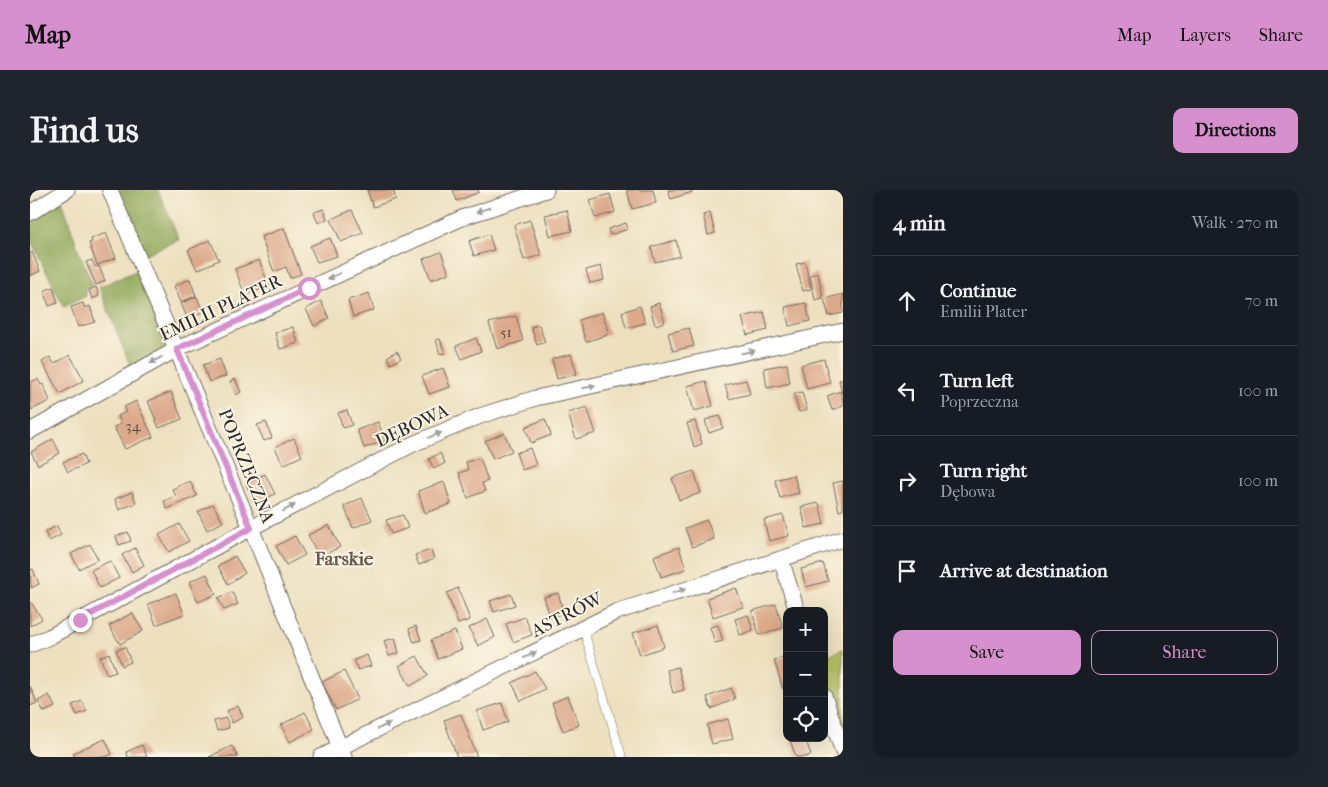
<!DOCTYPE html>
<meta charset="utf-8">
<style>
body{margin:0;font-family:"IM FELL French Canon",serif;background:#20242c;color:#f1f3f6}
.controls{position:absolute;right:15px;bottom:15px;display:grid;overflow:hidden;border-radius:10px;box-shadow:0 5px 20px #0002}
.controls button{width:45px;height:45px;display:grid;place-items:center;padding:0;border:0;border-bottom:1px solid #363941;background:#171b24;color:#f1f3f6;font:25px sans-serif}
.stop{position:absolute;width:15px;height:15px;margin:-11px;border:4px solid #d690ce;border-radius:50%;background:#fff}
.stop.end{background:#d690ce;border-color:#fff;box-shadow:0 1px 5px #0008}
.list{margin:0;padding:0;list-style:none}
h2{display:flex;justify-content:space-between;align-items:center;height:65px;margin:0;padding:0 20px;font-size:21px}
h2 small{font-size:16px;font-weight:400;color:#9ea1a6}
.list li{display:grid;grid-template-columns:32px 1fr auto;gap:15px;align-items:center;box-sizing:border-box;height:90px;padding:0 20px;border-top:1px solid #363941}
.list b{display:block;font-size:19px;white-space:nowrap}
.list p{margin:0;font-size:16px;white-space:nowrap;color:#9ea1a6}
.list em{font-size:16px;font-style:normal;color:#9ea1a6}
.actions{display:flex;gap:10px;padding:15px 20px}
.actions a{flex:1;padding:11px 0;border:1px solid #d690ce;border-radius:10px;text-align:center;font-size:18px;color:#d690ce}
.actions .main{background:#d690ce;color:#111}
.icon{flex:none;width:28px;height:28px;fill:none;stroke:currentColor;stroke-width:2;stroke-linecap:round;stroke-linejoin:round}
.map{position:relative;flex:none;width:813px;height:567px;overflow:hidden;border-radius:10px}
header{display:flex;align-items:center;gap:30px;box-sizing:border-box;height:70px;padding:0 25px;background:#d690ce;color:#111}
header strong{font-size:24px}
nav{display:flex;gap:28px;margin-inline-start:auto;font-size:18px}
.intro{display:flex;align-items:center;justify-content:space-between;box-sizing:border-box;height:120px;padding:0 30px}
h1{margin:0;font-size:35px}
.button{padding:12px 22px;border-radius:10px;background:#d690ce;color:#111;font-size:18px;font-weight:700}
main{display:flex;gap:30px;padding:0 30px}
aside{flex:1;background:#171b24;border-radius:10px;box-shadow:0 5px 20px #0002}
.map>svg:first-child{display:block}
.green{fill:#b3bf61;stroke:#6f7546}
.forest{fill:#8ea657;stroke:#5c6841}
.building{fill:#dca98b}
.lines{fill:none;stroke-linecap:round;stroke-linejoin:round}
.lane-casing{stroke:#6f6a5f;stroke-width:9}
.street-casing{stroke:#6f6a5f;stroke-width:17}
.lane{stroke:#fff;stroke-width:8}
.street{stroke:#fff;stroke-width:15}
.oneway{fill:#a0a0a0}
.route{stroke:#d690ce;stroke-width:6}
.labels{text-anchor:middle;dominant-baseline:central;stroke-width:4;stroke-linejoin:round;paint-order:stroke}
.number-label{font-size:15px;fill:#574a43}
.street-label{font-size:18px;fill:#2b2b2b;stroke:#fcf5e5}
.neighbourhood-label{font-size:19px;font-weight:bold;fill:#69574d;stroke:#fcf5e5}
</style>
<header>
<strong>Map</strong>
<nav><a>Map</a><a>Layers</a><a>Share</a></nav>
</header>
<div class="intro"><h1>Find us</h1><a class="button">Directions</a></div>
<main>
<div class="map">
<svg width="813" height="567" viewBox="0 0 813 567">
<rect width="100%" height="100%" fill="#fcf5e5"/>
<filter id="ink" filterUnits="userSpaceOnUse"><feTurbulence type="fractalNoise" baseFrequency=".02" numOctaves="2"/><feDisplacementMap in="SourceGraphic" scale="10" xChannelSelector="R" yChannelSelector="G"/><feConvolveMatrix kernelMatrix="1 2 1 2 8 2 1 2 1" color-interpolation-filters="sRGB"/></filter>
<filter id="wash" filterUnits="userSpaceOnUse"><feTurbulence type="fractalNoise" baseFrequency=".0096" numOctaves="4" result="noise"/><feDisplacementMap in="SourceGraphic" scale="20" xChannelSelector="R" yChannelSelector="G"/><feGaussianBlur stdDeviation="1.12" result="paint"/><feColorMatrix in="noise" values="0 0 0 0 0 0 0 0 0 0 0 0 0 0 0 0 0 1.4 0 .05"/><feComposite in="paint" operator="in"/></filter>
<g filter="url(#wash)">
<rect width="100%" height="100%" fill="#ede0bf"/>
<path class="green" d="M813,459V538L794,487V467Z"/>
<g class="forest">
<path d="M85,0H128L149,50L113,65Z"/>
<path d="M32,10L49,62L63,95L55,99L56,106L34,117L0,49V25Z"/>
<path d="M108,80L136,151L135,159L101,178L69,97Z"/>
</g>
<g id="blocks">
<g class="building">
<path d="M337,0H363L366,9L343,17Z"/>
<path d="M423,0H448L449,2L427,11Z"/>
<path d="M597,0H623L626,13L602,19Z"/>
<path d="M638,0H662V2L641,9Z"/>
<path d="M580,4L585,22L565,28L560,10Z"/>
<path d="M294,19L297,29L288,33L284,22Z"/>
<path d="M322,20L333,43L311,52L301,29Z"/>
<path d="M537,20L542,41L520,46L515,25Z"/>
<path d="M680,23L685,43L678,45L673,25Z"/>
<path d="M500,30L511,65L494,70L484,35Z"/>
<path d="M596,33L598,39L580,45L578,39Z"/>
<path d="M254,38L271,84L260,88L256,77L244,82L231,47Z"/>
<path d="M76,43L86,68L67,75L59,53L62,52L61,49Z"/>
<path d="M459,44L464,60L444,66L439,51Z"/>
<path d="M300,48L307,66L287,72L280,56Z"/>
<path d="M180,50L189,70L167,80L158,60Z"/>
<path d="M646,50L650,66L625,72L621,57Z"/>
<path d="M2,62L10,81L0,86V63Z"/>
<path d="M411,62L419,83L401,90L393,69Z"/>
<path d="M62,70L65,77L69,76L75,91L66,95L56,72Z"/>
<path d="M229,70L239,96L215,105L205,79Z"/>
<path d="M775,72L781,99L773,101L766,74Z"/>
<path d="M571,76L574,90L560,93L556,80Z"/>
<path d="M788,83L793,108L785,110L780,85Z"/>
<path d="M160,89L166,106L151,112L144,96Z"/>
<path d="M23,97L28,113L19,116L14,101Z"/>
<path d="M66,97L69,106L62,109L59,100Z"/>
<path d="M339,103L344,120L323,127L318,110Z"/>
<path d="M813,104V123L799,126L794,109Z"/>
<path d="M167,107L173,122L157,128L151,113Z"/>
<path d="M291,111L299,128L284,136L276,119Z"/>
<path d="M53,113L55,118L60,116L65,132L48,137L41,117Z"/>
<path d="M629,113L635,132L625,135L620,116Z"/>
<path d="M776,113L780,131L759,136L755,117Z"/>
<path d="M610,116L615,133L596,138L592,122Z"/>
<path d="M572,122L579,144L556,152L549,130Z"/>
<path d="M734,122L738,140L717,145L712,127Z"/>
<path d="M486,126L493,151L467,159L459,133Z"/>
<path d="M509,135L515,152L507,155L501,137Z"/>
<path d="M263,137L268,153L250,159L245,143Z"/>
<path d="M659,138L664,156L643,161L638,143Z"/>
<path d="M446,148L451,161L432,169L426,156Z"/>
<path d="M410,149L415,163L410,164L406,150Z"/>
<path d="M367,161L371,168L361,174L357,167Z"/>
<path d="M541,164L547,184L527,189L522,169Z"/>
<path d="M40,165L54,190L30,204L12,172L20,167L24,174Z"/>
<path d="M190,169L196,186L179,192L173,175Z"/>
<path d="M794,169L800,193L777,199L771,175Z"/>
<path d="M757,174L760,193L737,198L734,178Z"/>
<path d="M413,178L420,197L399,204L392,186Z"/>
<path d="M8,189L11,195L13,194L20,211L1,220L0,192Z"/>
<path d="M205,189L211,202L206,205L200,191Z"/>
<path d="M716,190L720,204L699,209L695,195Z"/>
<path d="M809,190H813V203H812Z"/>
<path d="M676,191L683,216L664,221L657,196Z"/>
<path d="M810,201L813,210V216L802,220L797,206Z"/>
<path d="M141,202L152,229L129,238L118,211Z"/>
<path d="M772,202L777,220L769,222L764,204Z"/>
<path d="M106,211L123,247L95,259L84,237L91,234L88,226L96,222L94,217Z"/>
<path d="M557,217L566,243L546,249L538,223Z"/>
<path d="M317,220L322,235L313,238L308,223Z"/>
<path d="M690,226L693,238L679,243L675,230Z"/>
<path d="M515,229L521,245L501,253L495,237Z"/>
<path d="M665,231L672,254L664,257L657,233Z"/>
<path d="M236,232L242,248L234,251L227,235Z"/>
<path d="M348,232L355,251L334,258L327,240Z"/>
<path d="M474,243L482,261L463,269L455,251Z"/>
<path d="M264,248L272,266L253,275L245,257Z"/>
<path d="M23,249L30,263L8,275L1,262Z"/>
<path d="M500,258L506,275L492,280L486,263Z"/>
<path d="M410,263L415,273L404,279L399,269Z"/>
<path d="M52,264L56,274L38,282L33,272Z"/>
<path d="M450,268L458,291L452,293L455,301L438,308L429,283L438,280L436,272Z"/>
<path d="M664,281L671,303L649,310L642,288Z"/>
<path d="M235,284L245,304L226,314L216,294Z"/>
<path d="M764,285L769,303L750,308L745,290Z"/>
<path d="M160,291L167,306L137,319L134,311L146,306L142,299Z"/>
<path d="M813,291V320L809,321L803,293Z"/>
<path d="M414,292L421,314L395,323L388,301Z"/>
<path d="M102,302L106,313L89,320L85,309Z"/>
<path d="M332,308L342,330L323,338L314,316Z"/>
<path d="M789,313L794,334L776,338L771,317Z"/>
<path d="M183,314L193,332L177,340L168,322Z"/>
<path d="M373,325L378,338L361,344L356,330Z"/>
<path d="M753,325L759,346L739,351L734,330Z"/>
<path d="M677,330L684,349L662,357L655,338Z"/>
<path d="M149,334L159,351L139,362L129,345Z"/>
<path d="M299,335L310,357L289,367L278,345Z"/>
<path d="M27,336L31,345L19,351L15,342Z"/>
<path d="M98,342L101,351L89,355L86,346Z"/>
<path d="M265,346L275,365L256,375L246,356Z"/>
<path d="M60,354L68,369L49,379L41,364Z"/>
<path d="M649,357L656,379L631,387L624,366Z"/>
<path d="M105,358L114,375L102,382L92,365Z"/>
<path d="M401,360L404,369L389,375L385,365Z"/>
<path d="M205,366L215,383L198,394L188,376Z"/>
<path d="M80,371L89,388L70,398L61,380Z"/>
<path d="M793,373L798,391L776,397L771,379Z"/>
<path d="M3,379L9,394L1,398L0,380Z"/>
<path d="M177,384L186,404L168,412L159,392Z"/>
<path d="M428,398L440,430L428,434L417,403Z"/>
<path d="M706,398L713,417L683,427L677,408Z"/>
<path d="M202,402L208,414L194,420L188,408Z"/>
<path d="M146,403L154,424L126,435L118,414Z"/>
<path d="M528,403L534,423L520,427L514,407Z"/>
<path d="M481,404L485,415L464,422L460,411Z"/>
<path d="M1,412L12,429L0,436V413Z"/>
<path d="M746,414L753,438L729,445L722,421Z"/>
<path d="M102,423L113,441L90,454L79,436Z"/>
<path d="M718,425L723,440L710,445L705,429Z"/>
<path d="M495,427L502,445L483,452L476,434Z"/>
<path d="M457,429L465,447L448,456L439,438Z"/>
<path d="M628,435L634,457L610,465L603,443Z"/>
<path d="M688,435L693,451L685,453L680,437Z"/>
<path d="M386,436L391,450L384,452L379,439Z"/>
<path d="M425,441L432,459L408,469L401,450Z"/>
<path d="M365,448L369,463L359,466L354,451Z"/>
<path d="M95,457L101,472L92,476L86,460Z"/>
<path d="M79,463L86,482L77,485L70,467Z"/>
<path d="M337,465L341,476L328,480L324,470Z"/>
<path d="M387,466L398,486L380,496L369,476Z"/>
<path d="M757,466V498L753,499L744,470Z"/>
<path d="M648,477L654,500L643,503L637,480Z"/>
<path d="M314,481L328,509L306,520L292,492Z"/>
<path d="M505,481L515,499L491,511L482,493Z"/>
<path d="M0,496L7,513L0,516Z"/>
<path d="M701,498L705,509L681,519L677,507Z"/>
<path d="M19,505L25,517L14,522L8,511Z"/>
<path d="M538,506L549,535L533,541L522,513Z"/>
<path d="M52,511L57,521L47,525L42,515Z"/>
<path d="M472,513L478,532L453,540L447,521Z"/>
<path d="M208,516L213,527L202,533L197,521Z"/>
<path d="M275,522L284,539L260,552L251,535Z"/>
<path d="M431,524L447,567H427L414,530Z"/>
<path d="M196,528L199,538L187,541L184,531Z"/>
<path d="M698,529L703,549L682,554L677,535Z"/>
<path d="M765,548H775L781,565L775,567H766L760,550Z"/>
<path d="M75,549L82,564L76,567H45L43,563Z"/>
<path d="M112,555L117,567H98L96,562Z"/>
<path d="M202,556L208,567H179Z"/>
</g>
</g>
</g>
<g filter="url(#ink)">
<use href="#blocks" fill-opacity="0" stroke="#6f6a5f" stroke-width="1"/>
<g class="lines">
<g class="lane-casing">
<path id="lane" d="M553,438L592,567"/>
</g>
<g class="street-casing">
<g id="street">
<path d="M80,0L221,338L314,567"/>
<path d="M0,23L37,0"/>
<path d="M0,241L147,159L434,27L516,0"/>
<path d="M751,369L767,421"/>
<path d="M0,455L19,447L221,338L383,254L450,226L506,208L813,141"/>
<path d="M794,506L813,562"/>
<path d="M291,567L586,422L813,349"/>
</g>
</g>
<use href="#lane" class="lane"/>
<use href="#street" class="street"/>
</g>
<defs><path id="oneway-solid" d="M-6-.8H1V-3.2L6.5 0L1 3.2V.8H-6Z" transform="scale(1.25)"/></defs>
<g class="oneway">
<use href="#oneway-solid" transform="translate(453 20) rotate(161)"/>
<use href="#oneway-solid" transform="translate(304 86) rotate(155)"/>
<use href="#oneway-solid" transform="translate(718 162) rotate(-12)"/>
<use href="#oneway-solid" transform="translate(126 170) rotate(151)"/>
<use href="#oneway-solid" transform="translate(559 197) rotate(-12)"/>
<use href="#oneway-solid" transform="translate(405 245) rotate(-22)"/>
<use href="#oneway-solid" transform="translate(259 318) rotate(-28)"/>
<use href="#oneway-solid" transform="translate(649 401) rotate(-18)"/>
<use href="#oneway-solid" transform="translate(500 465) rotate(-27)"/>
<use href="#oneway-solid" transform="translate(354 536) rotate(-25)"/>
</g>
</g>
<g class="lines" filter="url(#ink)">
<path class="route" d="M50,430L221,338L147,159L279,98"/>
</g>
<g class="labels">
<g class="number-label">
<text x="476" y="142">51</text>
<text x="103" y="236">34</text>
</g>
<g class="street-label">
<text transform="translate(191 118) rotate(-25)">EMILII PLATER</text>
<text transform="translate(382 236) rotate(-25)">DĘBOWA</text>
<text transform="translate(216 276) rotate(68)">POPRZECZNA</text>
<text transform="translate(537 425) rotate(-27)">ASTRÓW</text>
</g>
<g class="neighbourhood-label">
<text x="314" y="369">Farskie</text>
</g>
</g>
</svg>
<div class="controls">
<button>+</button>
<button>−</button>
<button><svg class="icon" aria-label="locate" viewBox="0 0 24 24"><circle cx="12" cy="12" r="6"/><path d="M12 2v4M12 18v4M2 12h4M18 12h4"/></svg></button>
</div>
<div class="stop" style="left:279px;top:98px"></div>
<div class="stop end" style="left:50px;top:430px"></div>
</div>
<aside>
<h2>4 min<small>Walk · 270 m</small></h2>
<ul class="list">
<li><svg class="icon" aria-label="ahead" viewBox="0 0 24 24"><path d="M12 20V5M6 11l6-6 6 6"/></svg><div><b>Continue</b><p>Emilii Plater</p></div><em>70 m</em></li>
<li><svg class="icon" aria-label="left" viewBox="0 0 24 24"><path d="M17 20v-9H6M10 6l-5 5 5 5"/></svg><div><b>Turn left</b><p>Poprzeczna</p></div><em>100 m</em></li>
<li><svg class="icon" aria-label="right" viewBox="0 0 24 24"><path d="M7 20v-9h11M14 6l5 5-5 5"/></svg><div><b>Turn right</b><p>Dębowa</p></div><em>100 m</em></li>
<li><svg class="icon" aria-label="arrive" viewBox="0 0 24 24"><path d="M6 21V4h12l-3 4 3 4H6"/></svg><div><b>Arrive at destination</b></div></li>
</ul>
<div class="actions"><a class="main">Save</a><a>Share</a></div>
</aside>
</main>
